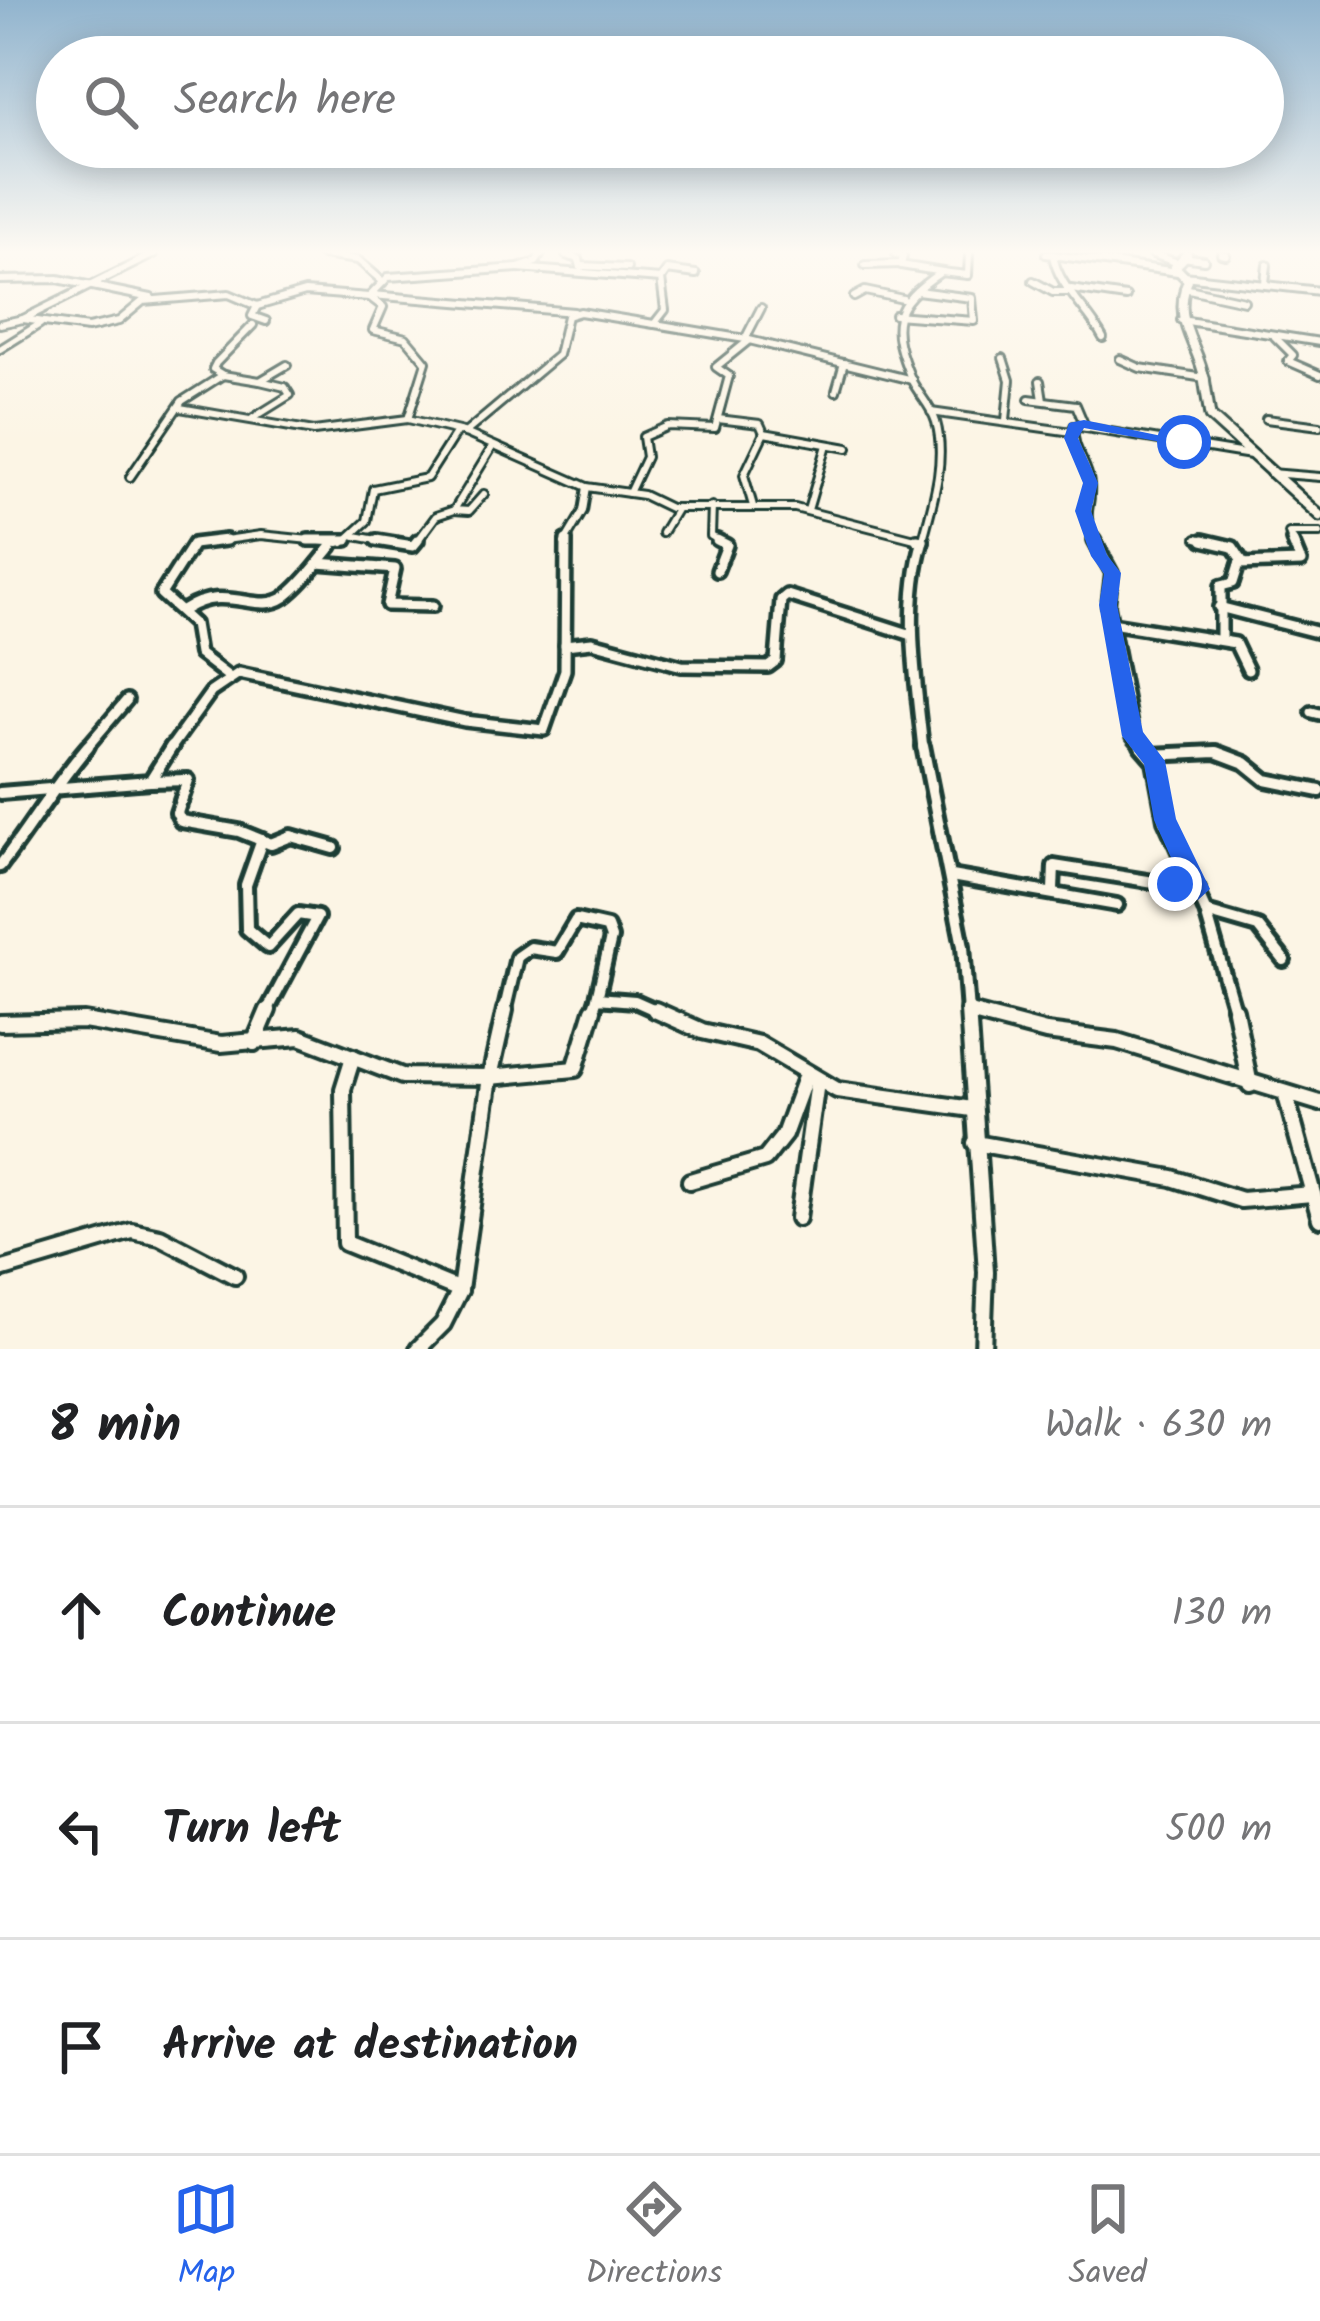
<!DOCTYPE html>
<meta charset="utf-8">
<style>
body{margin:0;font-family:Kalam,sans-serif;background:#f6f6f6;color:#202124}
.stop{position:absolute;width:36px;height:36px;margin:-27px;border:9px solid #2563eb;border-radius:50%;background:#fff}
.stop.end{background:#2563eb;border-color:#fff;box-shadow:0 3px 12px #0008}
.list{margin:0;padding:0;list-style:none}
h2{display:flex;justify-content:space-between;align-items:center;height:156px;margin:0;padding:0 48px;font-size:51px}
h2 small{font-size:39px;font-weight:400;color:#757577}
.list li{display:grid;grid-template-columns:78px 1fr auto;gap:36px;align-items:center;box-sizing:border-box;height:216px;padding:0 48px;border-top:3px solid #e0e0e0}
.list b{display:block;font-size:45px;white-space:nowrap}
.list em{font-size:39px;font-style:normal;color:#757577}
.icon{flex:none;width:66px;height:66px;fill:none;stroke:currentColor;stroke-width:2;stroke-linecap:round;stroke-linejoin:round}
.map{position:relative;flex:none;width:1320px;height:1349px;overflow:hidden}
.search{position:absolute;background:#fff;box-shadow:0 6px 30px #0003;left:36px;right:36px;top:36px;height:132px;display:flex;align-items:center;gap:30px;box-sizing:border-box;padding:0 42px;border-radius:66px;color:#757577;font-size:45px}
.sheet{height:804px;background:#fff}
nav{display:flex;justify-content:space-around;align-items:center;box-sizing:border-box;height:168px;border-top:3px solid #e0e0e0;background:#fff;font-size:33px;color:#757577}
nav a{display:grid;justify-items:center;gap:6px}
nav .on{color:#2563eb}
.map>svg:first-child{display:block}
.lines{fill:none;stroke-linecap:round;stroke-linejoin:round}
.minor-far3-casing{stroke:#1f3d34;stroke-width:12}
.minor-far2-casing{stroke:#1f3d34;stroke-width:18}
.minor-far1-casing{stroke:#1f3d34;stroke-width:20}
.minor-casing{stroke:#1f3d34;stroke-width:22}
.tertiary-far1-casing{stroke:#1f3d34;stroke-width:14}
.tertiary-casing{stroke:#1f3d34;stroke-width:15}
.minor-far3{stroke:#fcf5e5;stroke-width:6}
.minor-far2{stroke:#fcf5e5;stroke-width:9}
.minor-far1{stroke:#fcf5e5;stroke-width:10}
.minor{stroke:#fcf5e5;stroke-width:14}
.tertiary-far1{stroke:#fcf5e5;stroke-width:8}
.tertiary{stroke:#fcf5e5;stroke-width:9}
.route{fill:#2563eb}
</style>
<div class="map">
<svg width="1320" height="1349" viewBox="0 0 1320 1349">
<rect width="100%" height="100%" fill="#fcf5e5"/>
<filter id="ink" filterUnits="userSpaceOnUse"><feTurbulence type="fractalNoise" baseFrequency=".00833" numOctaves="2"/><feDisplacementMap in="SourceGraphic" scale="24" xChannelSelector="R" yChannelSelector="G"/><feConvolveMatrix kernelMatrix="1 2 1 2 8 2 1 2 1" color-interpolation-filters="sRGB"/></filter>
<g filter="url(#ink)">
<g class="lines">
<g class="minor-far3-casing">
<g id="minor-far3">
<path d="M154,254L23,319L88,328L119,321L143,301L229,294L257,306L305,292L369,297L388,277L518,268L536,262L541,254"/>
<path d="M896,254L903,256L901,265L943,272"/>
<path d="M1046,254L1178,272"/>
<path d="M1153,254L1178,263"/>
<path d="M1221,254L1226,255"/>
<path d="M323,255L358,260L381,280"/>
<path d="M566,255L579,259L581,268"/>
<path d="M1053,255C1058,287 1088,309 1103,338"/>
<path d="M1183,257L1204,260"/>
<path d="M865,265L900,264"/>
<path d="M582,266L627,268"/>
<path d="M1184,276L1320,291"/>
<path d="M661,279L667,270L696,274"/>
<path d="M0,280L58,279L151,298"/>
<path d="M1033,281L1053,292H1070"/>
<path d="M1265,283L1267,265"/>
<path d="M1184,288L1244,301"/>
<path d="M1071,289L1126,297"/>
<path d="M372,295L574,312"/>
<path d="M370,297L383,307L373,330L406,338L426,362L408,419L463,432L587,487L643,495L670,508H795L923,541"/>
<path d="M854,297L865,291L903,299"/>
<path d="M257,306L252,316L266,321"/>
<path d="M895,315L974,321L972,298L917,291"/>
<path d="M1181,320L1320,342"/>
<path d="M0,324L23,319"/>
<path d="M655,324L745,339L912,380"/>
<path d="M1275,337L1293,355L1288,361L1320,375"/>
<path d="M745,339L761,308"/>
<path d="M0,349L40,324"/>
<path d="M1003,358L1010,380L1006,420"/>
<path d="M1120,359L1140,368L1205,378"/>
<path d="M223,375L213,369L216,363L253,325"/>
<path d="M1040,381L1043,400"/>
<path d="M836,391L844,363"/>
<path d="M1029,399L1076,405L1084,424"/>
<path d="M180,408L314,431L408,419"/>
<path d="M931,412L1072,432"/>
<path d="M253,418L290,395L285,387L260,381"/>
<path d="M718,419L760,424L764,433"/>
<path d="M1266,419L1320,426"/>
<path d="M465,433L558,355L567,316L580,312L654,324L665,310L661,279L518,268"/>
<path d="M1270,473L1320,477"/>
<path d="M130,477L182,401L223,375L260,381L287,365"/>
<path d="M629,493L646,457L643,437L668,426L715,428L729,376L716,367L748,341"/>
<path d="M484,494L469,511L454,510L493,446"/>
<path d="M712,506L711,536L723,543"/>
<path d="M753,506L744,475L764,433L848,448"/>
<path d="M808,510L827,445"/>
<path d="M662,533L677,508"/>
<path d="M355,536L393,543"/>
<path d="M1197,538L1215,543"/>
<path d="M204,543L261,535L339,543"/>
<path d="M343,543L367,521L373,489L427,478L457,431"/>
<path d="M416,543L436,516L454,510"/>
<path d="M564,543L583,511L587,487"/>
<path d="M922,543C932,505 947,461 936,422C932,407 919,395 912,381C888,324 891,306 941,272L968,275L969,254"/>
<path d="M1095,543C1081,505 1092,514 1090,484C1088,462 1071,450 1074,426L1251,455"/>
<path d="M1293,543L1289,533H1320"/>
</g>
</g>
<g class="minor-far2-casing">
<g id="minor-far2">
<path d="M226,540L193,544L161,594L194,624L199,654L229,677"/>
<path d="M308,540H347"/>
<path d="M376,540L413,546L418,540"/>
<path d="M917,540L923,541"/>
<path d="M923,540C903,608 916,680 923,749"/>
<path d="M1094,540L1112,573L1108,605L1133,736L1144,749"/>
<path d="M1203,540L1233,547L1243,562"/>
<path d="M318,563L395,569L387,605L433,606"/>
<path d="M717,571L727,545L717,540"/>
<path d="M1219,607L1320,633"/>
<path d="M184,610C227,582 257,616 285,597C303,584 318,562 332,546"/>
<path d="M1111,623L1235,643L1248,670"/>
<path d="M1221,640V586L1233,583L1239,564L1301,562L1292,540"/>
<path d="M565,645L592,642L682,666L768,667L776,661L781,600L787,595L912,635"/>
<path d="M1312,712L1320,714"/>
<path d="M85,749L127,700"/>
<path d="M170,749L211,692L239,673L465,721L544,730L565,670L566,540"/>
</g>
</g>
<g class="minor-far1-casing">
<g id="minor-far1">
<path d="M923,746L963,946L968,1013"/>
<path d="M1141,746L1154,761L1165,820L1206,912L1258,927L1284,960"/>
<path d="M1150,755L1216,752L1245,763L1266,780L1320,791"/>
<path d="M150,781L188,780L177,813L181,821L239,831L271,844L291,836L334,848"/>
<path d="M0,793L150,781L172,746"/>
<path d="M262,840L246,885L247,929L268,947L298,914L317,917L266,1013"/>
<path d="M0,866C31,826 55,784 88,746"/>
<path d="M951,876L1117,905"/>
<path d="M1053,890L1054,866L1198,889"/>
<path d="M1206,912L1235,1013"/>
<path d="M504,1013L517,957L530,948L557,952L576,920L607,927L611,938L597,998"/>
<path d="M592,1013L597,998L635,1001L662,1013"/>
</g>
</g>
<g class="minor-casing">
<g id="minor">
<path d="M655,1010L702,1031L759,1044L837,1090L972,1109"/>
<path d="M968,1010L986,1272L983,1349"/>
<path d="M1235,1010L1250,1085"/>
<path d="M969,1012L1046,1032L1117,1041L1320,1103"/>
<path d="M0,1023L84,1021L221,1044L300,1037L402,1076L490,1077L575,1069L593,1010"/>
<path d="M254,1043L268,1010"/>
<path d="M353,1057L343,1089L345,1243L460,1290"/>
<path d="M1286,1096L1320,1219"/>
<path d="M975,1143L1172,1178L1241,1200L1312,1194"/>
<path d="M690,1181L765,1159L784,1135L806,1075"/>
<path d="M798,1218L817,1082"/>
<path d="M0,1270L132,1231L160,1237L235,1276"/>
<path d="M418,1349L443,1324L460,1290L490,1077L505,1010"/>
</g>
</g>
<g class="tertiary-far1-casing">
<path id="tertiary-far1" d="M1187,254L1175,267L1188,280C1171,321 1198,342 1205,381"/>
</g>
<g class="tertiary-casing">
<path id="tertiary" d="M1204,378L1210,416L1320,516"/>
</g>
<use href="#minor-far3" class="minor-far3"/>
<use href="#minor-far2" class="minor-far2"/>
<use href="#minor-far1" class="minor-far1"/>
<use href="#minor" class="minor"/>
<use href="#tertiary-far1" class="tertiary-far1"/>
<use href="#tertiary" class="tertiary"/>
</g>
</g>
<linearGradient id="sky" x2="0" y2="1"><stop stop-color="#91b4ce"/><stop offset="0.57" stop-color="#fefaf3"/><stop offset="1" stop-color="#fefaf3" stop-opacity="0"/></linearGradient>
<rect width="1320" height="442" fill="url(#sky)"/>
<path class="route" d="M1084,420L1191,442L1184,446L1084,428L1078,438L1098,483L1091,511L1107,555L1121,573L1117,605L1143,732L1165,761L1176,819L1210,889L1198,900L1167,892V876L1178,873L1154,820L1144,764L1122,736L1099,605L1104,574L1091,556L1075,511L1083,483L1064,438L1069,423Z"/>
</svg>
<div class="stop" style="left:1184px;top:442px"></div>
<div class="stop end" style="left:1175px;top:884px"></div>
<div class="search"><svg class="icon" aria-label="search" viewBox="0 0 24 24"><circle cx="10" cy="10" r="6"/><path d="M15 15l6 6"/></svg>Search here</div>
</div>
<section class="sheet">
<h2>8 min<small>Walk · 630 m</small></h2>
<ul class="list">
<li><svg class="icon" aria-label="ahead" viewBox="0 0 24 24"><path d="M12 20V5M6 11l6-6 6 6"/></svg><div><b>Continue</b></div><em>130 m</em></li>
<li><svg class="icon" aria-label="left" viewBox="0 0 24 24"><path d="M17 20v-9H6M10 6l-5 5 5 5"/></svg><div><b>Turn left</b></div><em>500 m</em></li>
<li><svg class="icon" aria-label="arrive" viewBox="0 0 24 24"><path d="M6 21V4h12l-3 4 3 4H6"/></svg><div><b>Arrive at destination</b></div></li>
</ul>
</section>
<nav>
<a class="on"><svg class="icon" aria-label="map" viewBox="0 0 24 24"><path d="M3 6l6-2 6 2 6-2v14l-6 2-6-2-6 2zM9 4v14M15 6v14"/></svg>Map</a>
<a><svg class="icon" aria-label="directions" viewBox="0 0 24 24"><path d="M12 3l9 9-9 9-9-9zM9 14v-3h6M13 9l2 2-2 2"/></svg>Directions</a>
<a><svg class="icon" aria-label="saved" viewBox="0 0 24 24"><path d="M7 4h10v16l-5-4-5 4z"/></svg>Saved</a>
</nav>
